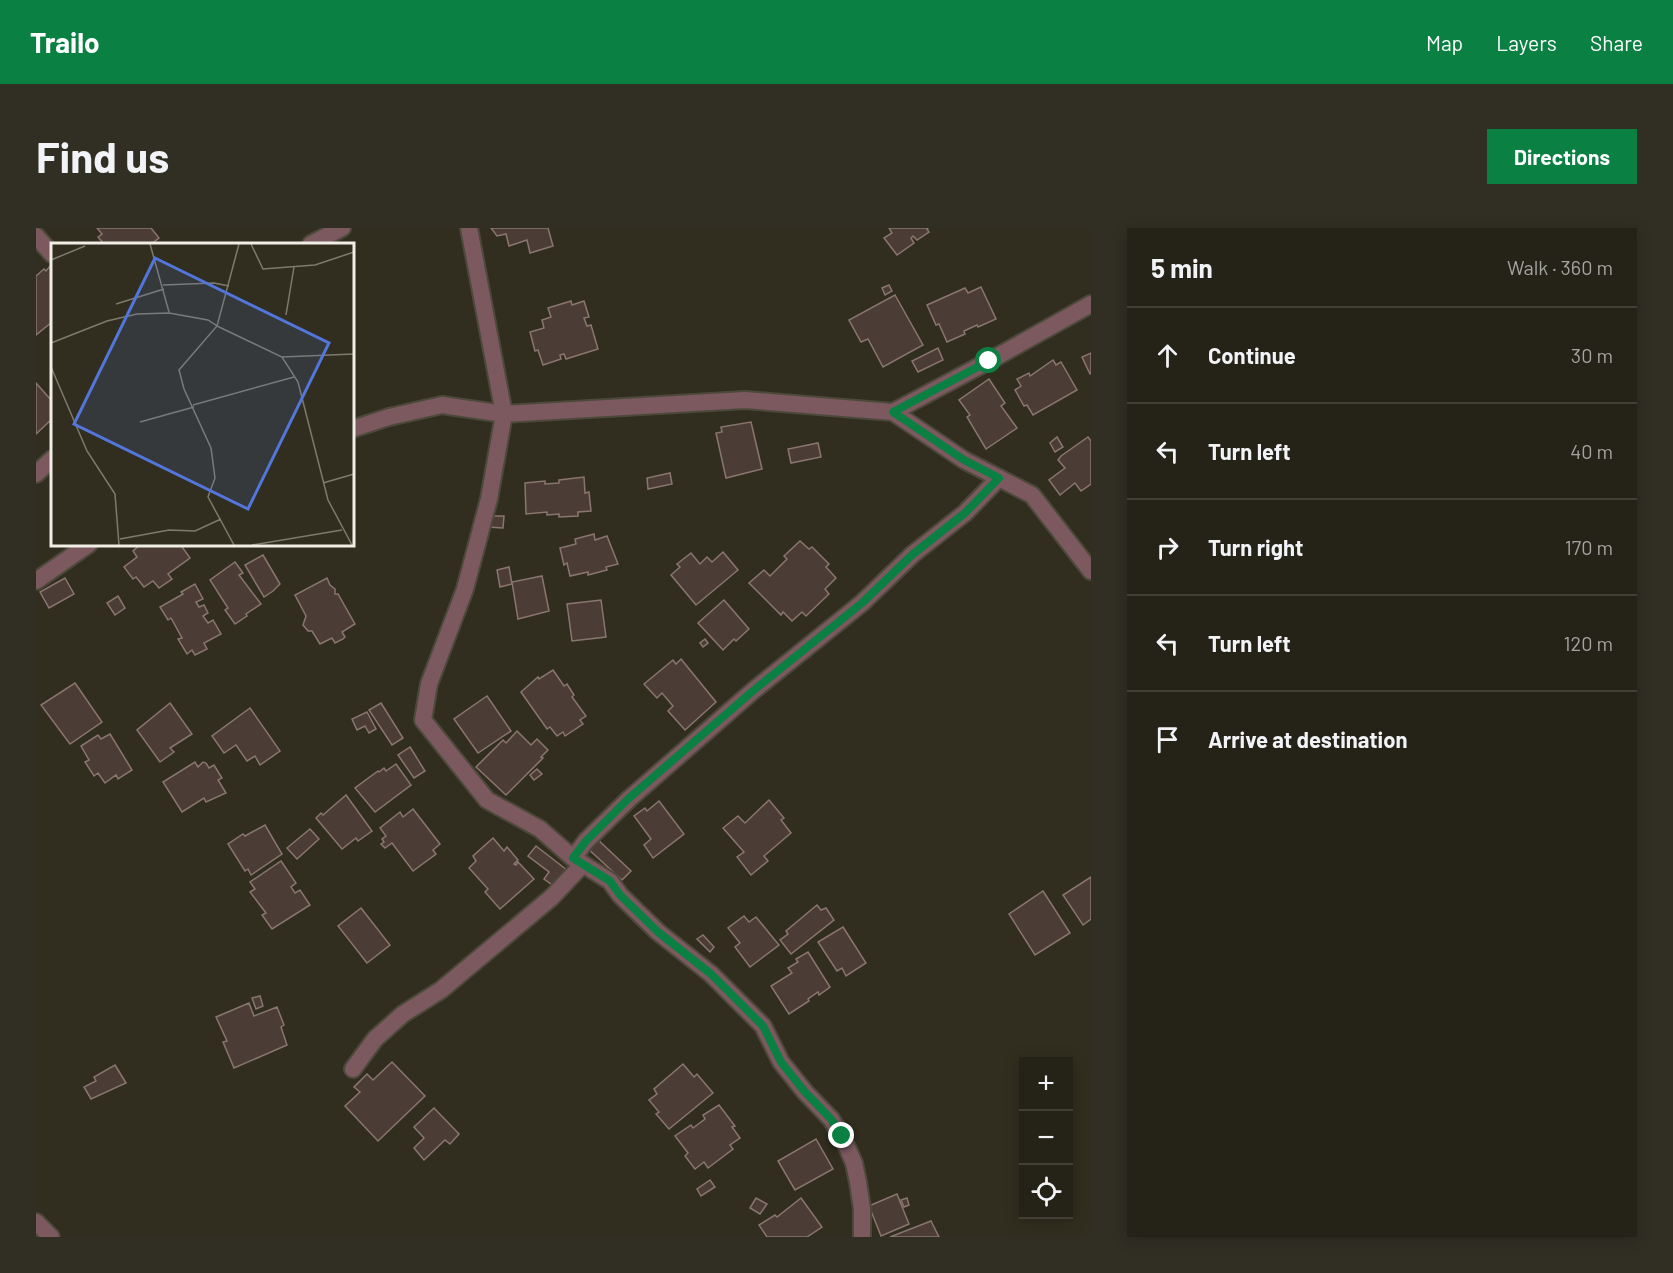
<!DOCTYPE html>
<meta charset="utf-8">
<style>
body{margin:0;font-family:Barlow,sans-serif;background:#312f24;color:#f1f3f6}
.controls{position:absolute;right:18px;bottom:18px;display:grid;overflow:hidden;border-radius:0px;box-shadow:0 3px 15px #0003}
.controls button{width:54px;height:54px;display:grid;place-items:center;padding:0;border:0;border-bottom:2px solid #423f36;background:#252217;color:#f1f3f6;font:30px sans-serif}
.stop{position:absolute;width:18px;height:18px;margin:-14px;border:4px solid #0b8043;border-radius:50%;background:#fff}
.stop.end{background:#0b8043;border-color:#fff;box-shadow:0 2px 6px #0008}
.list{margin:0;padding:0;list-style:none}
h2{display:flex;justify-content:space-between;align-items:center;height:78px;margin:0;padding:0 24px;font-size:26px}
h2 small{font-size:20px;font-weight:400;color:#a3a4a1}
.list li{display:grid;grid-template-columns:39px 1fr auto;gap:18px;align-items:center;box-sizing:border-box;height:96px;padding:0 24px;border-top:2px solid #423f36}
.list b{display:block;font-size:22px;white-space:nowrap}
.list em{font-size:20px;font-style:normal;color:#a3a4a1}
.icon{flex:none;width:33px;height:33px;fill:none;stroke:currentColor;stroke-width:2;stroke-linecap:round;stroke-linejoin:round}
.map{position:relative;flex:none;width:1055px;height:1009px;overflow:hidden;border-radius:0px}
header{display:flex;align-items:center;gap:36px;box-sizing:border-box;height:84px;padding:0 30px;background:#0b8043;color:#fff}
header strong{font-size:28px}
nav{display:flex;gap:33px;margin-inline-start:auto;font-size:21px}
.intro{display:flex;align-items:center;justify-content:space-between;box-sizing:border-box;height:144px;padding:0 36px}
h1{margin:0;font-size:42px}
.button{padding:15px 27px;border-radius:0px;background:#0b8043;color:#fff;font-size:21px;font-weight:700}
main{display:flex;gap:36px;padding:0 36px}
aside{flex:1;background:#252217;border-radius:0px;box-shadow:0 3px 15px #0003}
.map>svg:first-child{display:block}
.building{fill:#4c3c36;stroke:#89766f;stroke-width:1.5}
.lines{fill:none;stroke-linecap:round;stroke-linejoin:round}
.minor-casing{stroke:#4c493b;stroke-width:20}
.minor{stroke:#7b595f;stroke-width:16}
.route{stroke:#0b8043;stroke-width:8}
.inset-road{fill:none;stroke:#7d7b6e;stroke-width:1.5}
.view{fill:#5276db;fill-opacity:0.15;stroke:#5276db;stroke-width:3}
.inset-edge{fill:none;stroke:#f0eee5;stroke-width:3}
</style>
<header>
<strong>Trailo</strong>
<nav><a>Map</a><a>Layers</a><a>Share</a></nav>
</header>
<div class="intro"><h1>Find us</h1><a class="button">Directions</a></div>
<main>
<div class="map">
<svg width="1055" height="1009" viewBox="0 0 1055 1009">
<rect width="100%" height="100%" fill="#312e1f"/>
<g class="building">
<path d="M61,0H115L123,10L115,16H68L62,9L66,6Z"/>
<path d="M455,0H512L517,18L494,25L491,12L473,18L470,6L461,8Z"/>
<path d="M853,0H892L891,1L893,4L881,12L877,8L875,10L878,15L861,27L848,10L856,5Z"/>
<path d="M15,37L16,94L0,107V48L8,41L10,43Z"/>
<path d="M853,57L856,63L849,67L846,60Z"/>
<path d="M945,59L960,91L942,99L941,97L928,103L929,106L911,114L903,96L900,97L891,77L929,60L932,65Z"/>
<path d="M859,67L887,117L847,139L832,111L825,114L813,92Z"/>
<path d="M535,73L536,77L548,73L553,89L548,90L551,98L555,97L562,121L530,131L528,126L524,127L525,131L507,137L502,122L499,123L494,104L508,100L506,92L515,89L512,80Z"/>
<path d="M902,120L907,132L882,144L876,133Z"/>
<path d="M1055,125V145L1054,146L1046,129Z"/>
<path d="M1017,132L1020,137L1025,134L1041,162L997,187L991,177L988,178L979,162L985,158L981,151L993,145L994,148Z"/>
<path d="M953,151L969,175L965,178L981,200L950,221L931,189L934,187L923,172Z"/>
<path d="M0,155L16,173V191L0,206Z"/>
<path d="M715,194L726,241L690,250L680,205L686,204L685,199Z"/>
<path d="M1021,209L1027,219L1019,224L1014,215Z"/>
<path d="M1052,209L1055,213V256L1045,263L1039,255L1024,267L1013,252L1029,240L1022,232L1025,228Z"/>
<path d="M782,215L785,229L755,235L752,221Z"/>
<path d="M634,245L636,256L612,261L611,250Z"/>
<path d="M548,249L549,265L553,264L555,283L542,284V288L523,289V286L511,287V284L490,286L489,255L509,253V256L523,255V252Z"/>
<path d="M453,288H468L467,300L452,299Z"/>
<path d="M558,306L559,312L571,308L582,336L570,339L571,342L552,347V344L534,348L531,335L528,337L524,320L540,316L539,311Z"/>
<path d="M764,313L773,321L776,319L793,336L790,339L800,350L789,361L793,366L770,388L766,384L756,393L747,384L745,387L713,355L728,342L734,348L751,331L748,328Z"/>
<path d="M105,316H144L154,330L132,346L136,351L123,360L117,353L108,359L100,349L97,351L88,339L101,329L97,323Z"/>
<path d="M687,324L702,342L660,377L635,347L644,339L641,336L655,325L664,336L671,329L676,334Z"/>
<path d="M227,327L244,356L237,363L228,369L209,337Z"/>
<path d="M199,334L207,345L203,347L225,376L210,386L211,388L199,396L189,382L192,380L174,352Z"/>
<path d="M473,339L476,356L464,359L461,342Z"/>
<path d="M506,348L513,383L482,391L476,354Z"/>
<path d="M29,350L38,366L13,380L4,364Z"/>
<path d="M291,350L294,357L299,361V366H302L319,396L306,404L309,409L307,411L299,415L296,410L284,416L276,403H272L267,397L270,388L259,367Z"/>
<path d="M159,356L167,371L160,374L163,379L168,377L172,385L167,388L172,395L177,392L185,406L168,415L171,421L159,427L156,422L151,426L142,411L146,410L135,390L132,392L124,379L147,366L145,364Z"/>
<path d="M82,368L89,380L79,387L71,375Z"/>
<path d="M565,372L570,409L536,413L531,376Z"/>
<path d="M688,372L713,401L700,413L698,411L687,422L662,395Z"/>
<path d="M669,411L672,415L667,419L664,415Z"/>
<path d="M645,431L680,474L649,502L632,483L637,478L626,465L621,470L608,456L637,432L640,436Z"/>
<path d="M517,442L528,458L531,456L538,467L536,469L550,488L544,492L547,496L529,508L527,504L521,508L514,499L511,501L485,464L502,449L503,451Z"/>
<path d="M39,455L66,494L34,516L5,477Z"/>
<path d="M451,468L475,503L442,525L418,491Z"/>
<path d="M134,475L156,506L134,520L138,524L124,534L101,502Z"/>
<path d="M345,475L367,510L356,517L333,482Z"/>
<path d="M214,480L244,523L224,537L219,528L211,533L200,517L188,525L176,508Z"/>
<path d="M331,484L340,501L333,505L329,498L321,502L316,491Z"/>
<path d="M481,503L495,517L501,511L512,522L505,529L507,530L470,567L440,539L467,512L470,515Z"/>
<path d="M74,506L96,542L82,551L80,547L69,555L62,545L58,548L49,534L53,532L45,518L62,507L65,511Z"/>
<path d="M374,519L389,543L378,550L362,527Z"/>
<path d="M159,534L162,539L167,534L170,535L173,540L178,537L186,550L182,552L190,565L170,574L168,570L146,584L127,554Z"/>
<path d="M360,536L375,557L339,584L319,560L342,543L343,544L348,540L350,543Z"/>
<path d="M501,541L506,546L498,552L494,547Z"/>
<path d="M310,567L336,603L322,613L320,610L306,621L280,590L285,585L287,587Z"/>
<path d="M733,572L748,590L745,592L755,605L728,628L732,633L715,647L701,629L708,624L687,600L702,588L709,595Z"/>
<path d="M623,573L648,606L617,630L608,617L615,611L598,588L609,580L611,583Z"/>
<path d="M377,581L404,616L397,622L400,626L377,643L356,615L349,620L345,616L348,614L346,611L350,608L344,600L364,584L367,589Z"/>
<path d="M229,597L246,626L215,647L212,641L209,643L192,616L207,606L209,608Z"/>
<path d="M274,601L283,611L261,631L251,620Z"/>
<path d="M559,609L595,643L586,652L550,619Z"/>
<path d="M457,610L468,623L471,619L482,632L478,636L480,637L482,634L498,651L464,681L449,664L452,661L433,640L440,633L437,628Z"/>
<path d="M500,618L531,642L518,658L508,651L513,644L492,628Z"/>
<path d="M245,633L260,655L255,659L259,665L264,662L274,677L236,701L226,687L230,685L214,664L219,661L214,654Z"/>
<path d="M1055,649V691L1047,697L1027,667Z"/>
<path d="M1007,663L1034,705L999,727L973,686Z"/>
<path d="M781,677L785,682L790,680L798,692L755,726L744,712L752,706L750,703Z"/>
<path d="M325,680L354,717L331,735L302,698Z"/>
<path d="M708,688L713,694L720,689L743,717L714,739L699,719L704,715L692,700Z"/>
<path d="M807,699L830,735L810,748L806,740L801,743L782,714Z"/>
<path d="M667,707L678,719L674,724L661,711Z"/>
<path d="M772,724L794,759L783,767L782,764L772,771L773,773L753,786L735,758L756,745L752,740L762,734L760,731Z"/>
<path d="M224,768L227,778L220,781L216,770Z"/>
<path d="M213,775L218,788L241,779L248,797L245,799L251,817L198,840L187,814L191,813L180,789Z"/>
<path d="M356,834L389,868L342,913L309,878L324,864L318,859L331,846L337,852Z"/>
<path d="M647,836L658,849L661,846L677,865L633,901L620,886L623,884L613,872L621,866L618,861Z"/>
<path d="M79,837L90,855L55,871L48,859L60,853L58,849Z"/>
<path d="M683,877L699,898L696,899L704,910L694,917L697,921L672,940L668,934L659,941L649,928L652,925L639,908L655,897L657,900L669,891L667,887Z"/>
<path d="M398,880L423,906L414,916L409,912L388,932L378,920L388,910L378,899Z"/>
<path d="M780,911L797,941L759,962L742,933Z"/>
<path d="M674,952L679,959L665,968L661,961Z"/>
<path d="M861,966L873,996L845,1008L833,978Z"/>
<path d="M720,970L731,976L724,986L714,980Z"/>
<path d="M765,970L786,999L771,1009H731L723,997L739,987L741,989Z"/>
<path d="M871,970L873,977L868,979L865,972Z"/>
<path d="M895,993L903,1009H854Z"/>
</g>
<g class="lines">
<g class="minor-casing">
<g id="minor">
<path d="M433,0L468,186L709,172L857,184L928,232L996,267L1055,343"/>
<path d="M0,8L16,26"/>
<path d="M275,16L306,0"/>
<path d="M857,184L953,133L1055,76"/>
<path d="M316,201L353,189L406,177L468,186L453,271L429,361L393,456L387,492L451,572L504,601L537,630L574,653L584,667L622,704L675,746L727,798L745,834L769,864L795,891L806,908L818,935L822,954L826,981V1009"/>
<path d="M0,246L16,231"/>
<path d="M0,353L53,316"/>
<path d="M537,630L550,613L593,571L718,462L826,375L877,326L929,285L963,250"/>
<path d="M317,841L339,811L367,786L405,762L516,669L547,636"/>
<path d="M0,994L15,1009"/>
</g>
</g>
<use href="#minor" class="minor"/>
</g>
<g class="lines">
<path class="route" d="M806,908L795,891L769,864L745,834L727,798L675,746L622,704L584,667L574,653L537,630L550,613L592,571L718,462L826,375L877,326L929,285L963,250L928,232L857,184L953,133"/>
</g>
<g transform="translate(15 15)">
<rect width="303" height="303" fill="#312e1f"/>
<path class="inset-road" d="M99,1L118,69M188,1L166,83L231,114L247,139L277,257L301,302M200,1L212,26L264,22L303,9M0,17L34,3M112,42L163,40L178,43M65,61L113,46M235,72L243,24M0,100L56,78L86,71L118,70L157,77L166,83L128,127L133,146L160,205L164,235L157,254L183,302M231,114L303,111M0,124L36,208L64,251L68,302M142,162L243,134M89,179L143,164M272,240L303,231M69,296L118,287L144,288L170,276M201,302L291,287"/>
<path class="view" d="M104,15L278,100L197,266L23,181Z"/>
<rect width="303" height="303" class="inset-edge"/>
</g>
</svg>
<div class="controls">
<button>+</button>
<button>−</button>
<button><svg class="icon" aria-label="locate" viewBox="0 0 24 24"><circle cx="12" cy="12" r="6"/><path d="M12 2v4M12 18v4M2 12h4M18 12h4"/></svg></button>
</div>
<div class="stop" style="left:953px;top:133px"></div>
<div class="stop end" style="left:806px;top:908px"></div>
</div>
<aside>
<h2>5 min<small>Walk · 360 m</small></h2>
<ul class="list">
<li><svg class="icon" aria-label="ahead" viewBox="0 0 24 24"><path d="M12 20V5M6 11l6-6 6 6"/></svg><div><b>Continue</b></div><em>30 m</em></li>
<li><svg class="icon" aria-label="left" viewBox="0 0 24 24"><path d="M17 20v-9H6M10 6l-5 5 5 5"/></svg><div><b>Turn left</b></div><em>40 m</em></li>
<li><svg class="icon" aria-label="right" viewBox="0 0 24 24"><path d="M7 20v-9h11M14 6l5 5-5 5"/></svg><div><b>Turn right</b></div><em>170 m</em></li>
<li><svg class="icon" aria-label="left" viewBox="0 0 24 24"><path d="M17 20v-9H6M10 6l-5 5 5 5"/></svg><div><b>Turn left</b></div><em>120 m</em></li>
<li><svg class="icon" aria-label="arrive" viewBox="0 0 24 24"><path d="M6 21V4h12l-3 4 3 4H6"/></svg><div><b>Arrive at destination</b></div></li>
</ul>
</aside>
</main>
